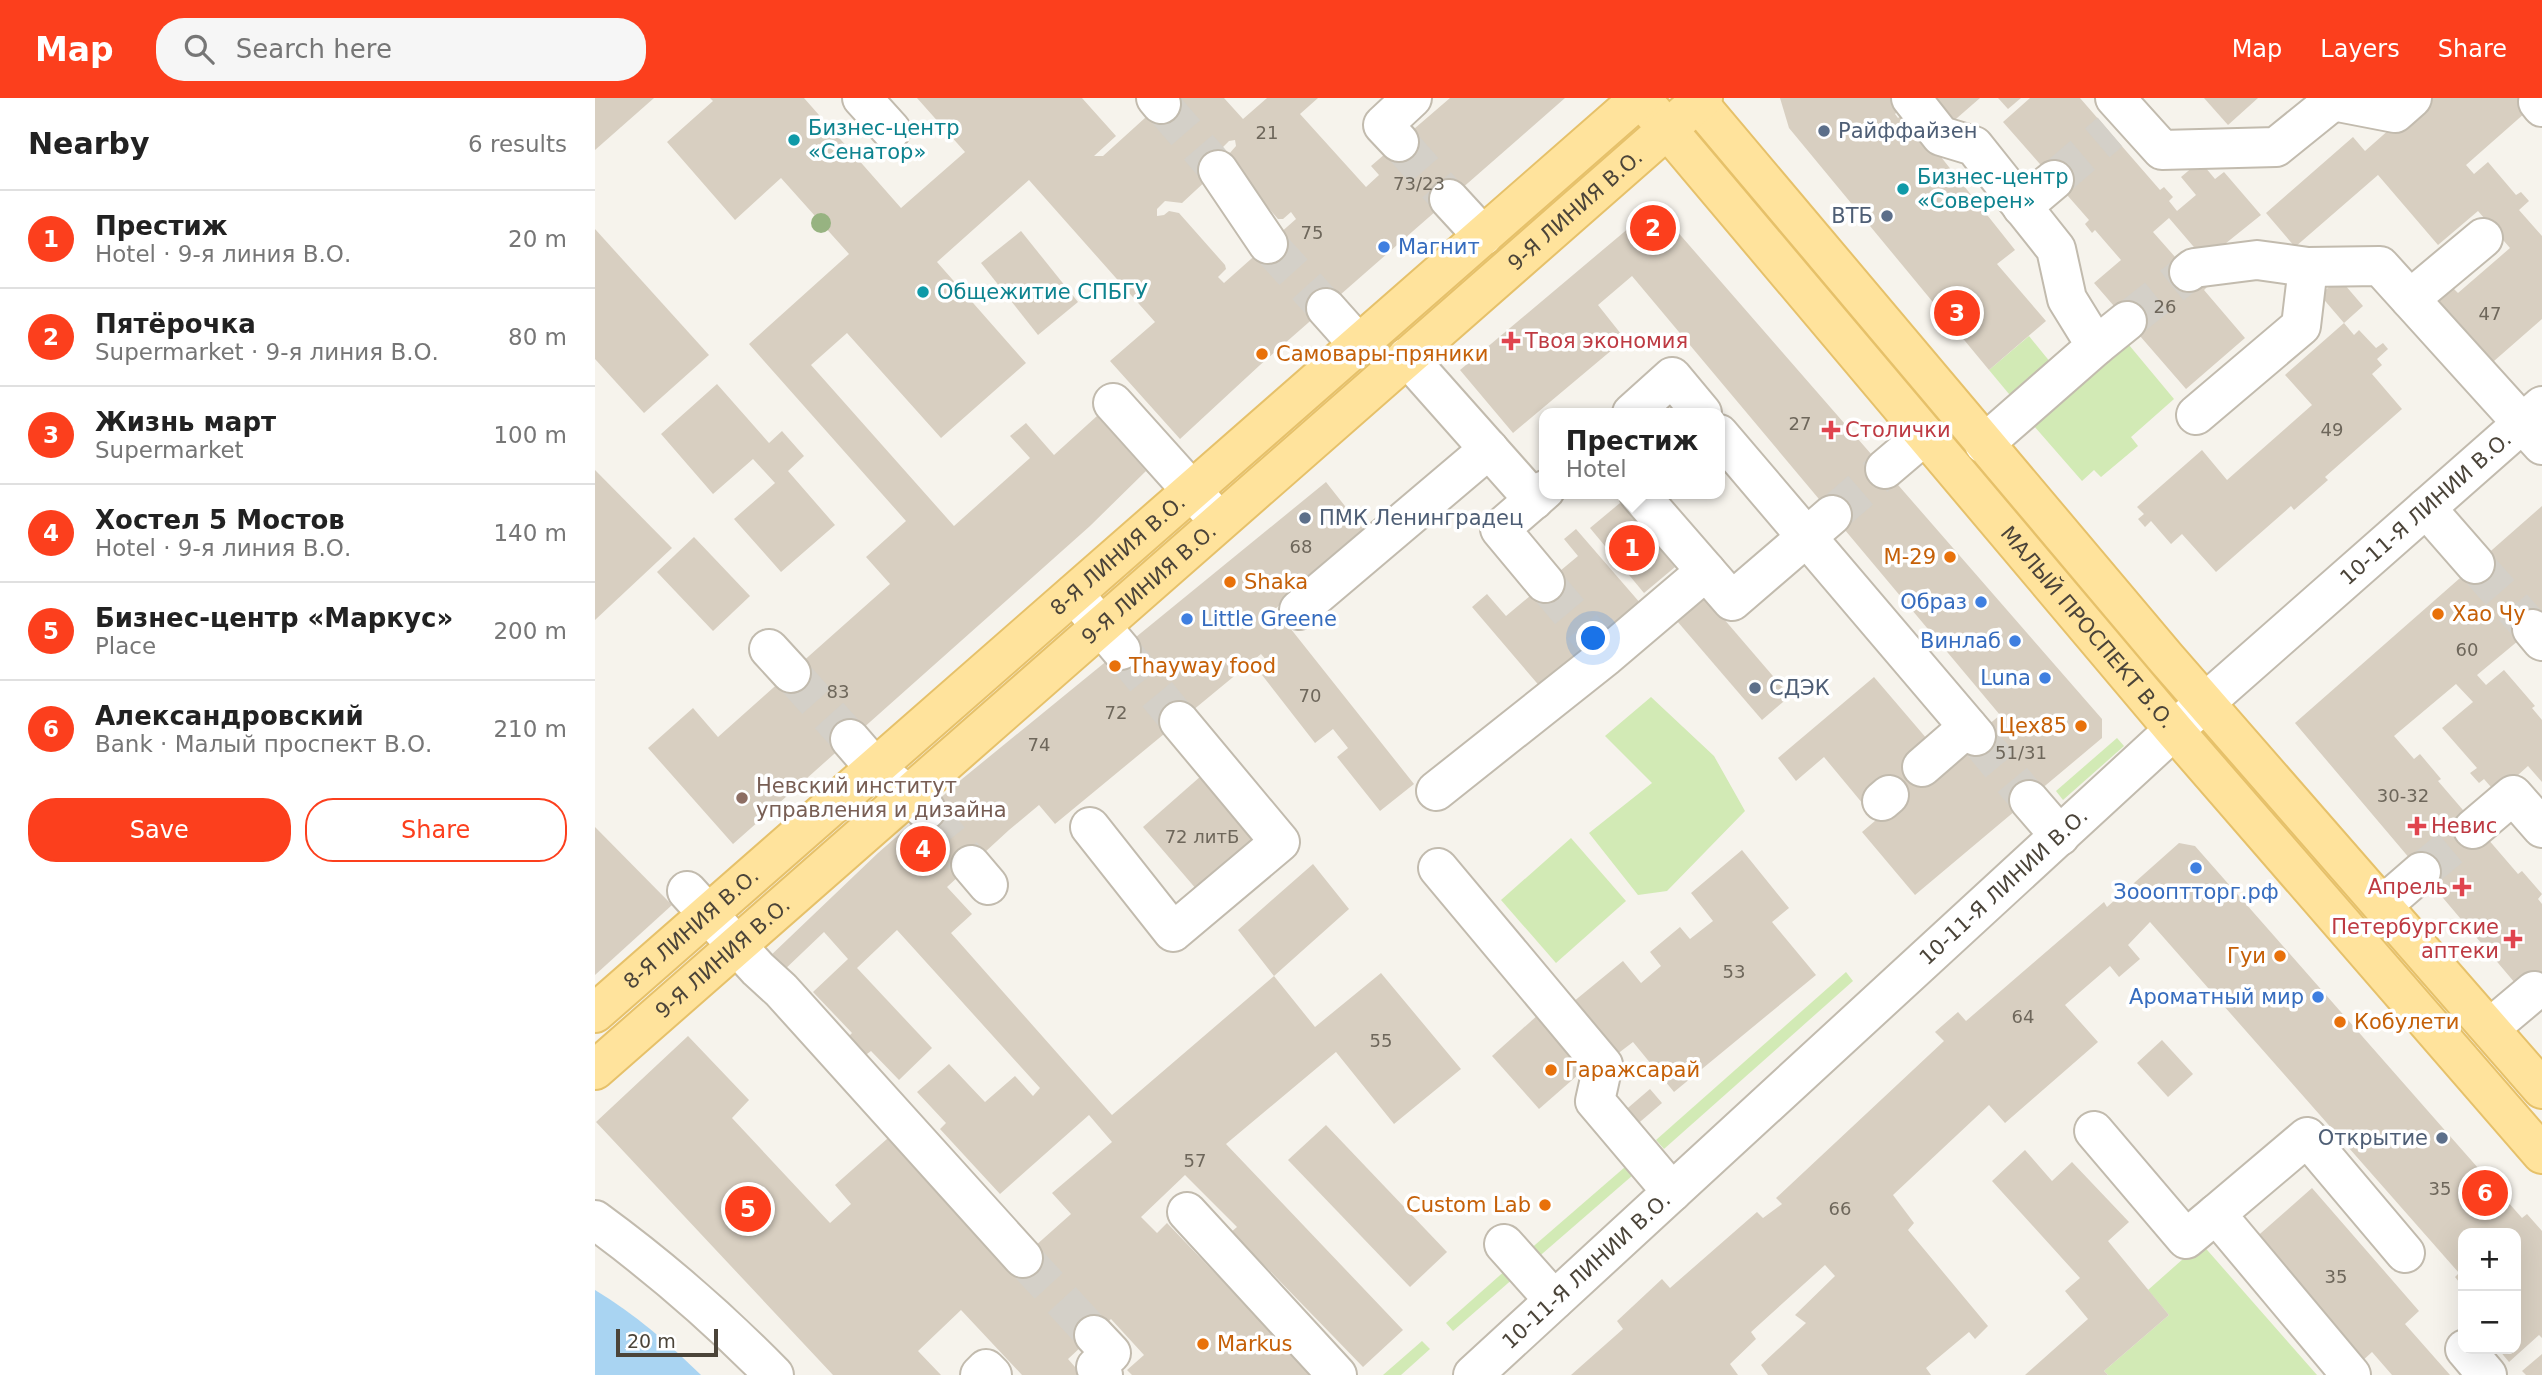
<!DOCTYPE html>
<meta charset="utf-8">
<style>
body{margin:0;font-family:"DejaVu Sans",sans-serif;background:#f6f6f6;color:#222}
.controls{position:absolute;right:21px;bottom:21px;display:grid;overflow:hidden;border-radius:14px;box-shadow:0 7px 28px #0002}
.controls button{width:63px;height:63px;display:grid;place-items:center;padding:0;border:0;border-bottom:2px solid #e0e0e0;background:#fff;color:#222;font:35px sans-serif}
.scale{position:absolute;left:21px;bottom:18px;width:102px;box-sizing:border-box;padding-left:7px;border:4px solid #4b4439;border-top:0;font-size:19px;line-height:24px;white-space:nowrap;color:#4b4439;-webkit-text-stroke:5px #fff;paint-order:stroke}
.you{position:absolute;left:999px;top:541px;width:24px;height:24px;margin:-18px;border:5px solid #fff;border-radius:50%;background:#1a73e8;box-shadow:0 0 0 10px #1a73e833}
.badge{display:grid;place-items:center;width:46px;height:46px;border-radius:50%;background:#fc3f1d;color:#fff;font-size:23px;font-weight:700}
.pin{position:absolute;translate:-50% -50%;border:4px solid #fff;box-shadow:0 2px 7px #0006}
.popup{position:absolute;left:944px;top:310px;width:186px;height:91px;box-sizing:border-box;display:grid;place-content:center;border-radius:14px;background:#fff;filter:drop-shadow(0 2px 5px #0005);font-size:23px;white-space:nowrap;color:#767676}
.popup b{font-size:26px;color:#222}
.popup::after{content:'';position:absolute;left:50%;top:100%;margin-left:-14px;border:14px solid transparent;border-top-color:#fff}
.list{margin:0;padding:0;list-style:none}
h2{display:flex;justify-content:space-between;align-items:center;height:91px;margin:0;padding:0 28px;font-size:30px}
h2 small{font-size:23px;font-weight:400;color:#767676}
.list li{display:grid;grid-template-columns:46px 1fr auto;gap:21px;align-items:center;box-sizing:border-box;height:98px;padding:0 28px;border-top:2px solid #e0e0e0}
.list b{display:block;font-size:26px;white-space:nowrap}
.list p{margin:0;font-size:23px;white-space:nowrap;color:#767676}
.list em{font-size:23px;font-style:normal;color:#767676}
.actions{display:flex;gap:14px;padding:21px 28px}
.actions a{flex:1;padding:16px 0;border:2px solid #fc3f1d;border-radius:28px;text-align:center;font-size:24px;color:#fc3f1d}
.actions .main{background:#fc3f1d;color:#fff}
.icon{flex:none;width:38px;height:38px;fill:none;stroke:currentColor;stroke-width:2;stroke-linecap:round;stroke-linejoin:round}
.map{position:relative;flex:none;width:1947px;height:1277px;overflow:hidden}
header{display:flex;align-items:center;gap:42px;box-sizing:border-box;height:98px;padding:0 35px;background:#fc3f1d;color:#fff}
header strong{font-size:33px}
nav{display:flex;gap:38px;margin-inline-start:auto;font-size:24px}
.search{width:490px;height:63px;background:#f6f6f6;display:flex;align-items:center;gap:18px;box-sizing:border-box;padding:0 24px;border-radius:28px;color:#767676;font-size:26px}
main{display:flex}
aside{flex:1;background:#fff}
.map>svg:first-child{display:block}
.green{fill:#d2eab5}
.water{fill:#a9d4f2}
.building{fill:#d8cfc1;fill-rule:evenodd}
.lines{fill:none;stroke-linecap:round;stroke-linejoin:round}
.minor-tunnel{stroke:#d4d0c8;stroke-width:38;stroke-dasharray:38 19;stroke-linecap:butt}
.minor-casing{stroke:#c2bbae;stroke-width:42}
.major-casing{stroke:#e6c16a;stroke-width:42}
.minor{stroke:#fff;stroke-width:38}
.major{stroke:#ffe39c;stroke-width:38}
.tree{fill:#97b381}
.service-dot{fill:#5c6f8a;stroke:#fff;stroke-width:2.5}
.culture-dot{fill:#0f9aa8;stroke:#fff;stroke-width:2.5}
.shop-dot{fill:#3f7fe0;stroke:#fff;stroke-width:2.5}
.health-dot{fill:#e0444e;stroke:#fff;stroke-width:2.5}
.food-dot{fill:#e8710a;stroke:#fff;stroke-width:2.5}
.education-dot{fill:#8d6e63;stroke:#fff;stroke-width:2.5}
.labels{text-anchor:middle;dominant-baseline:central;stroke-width:7;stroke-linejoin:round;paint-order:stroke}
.number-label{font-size:18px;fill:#6e675b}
.culture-label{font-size:21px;fill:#0d838f;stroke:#fff;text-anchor:start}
.service-label{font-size:21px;fill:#4e5e75;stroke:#fff;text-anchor:start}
.street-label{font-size:21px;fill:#4b4439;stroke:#fff}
.shop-label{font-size:21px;fill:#366cbe;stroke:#fff;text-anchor:end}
.health-label{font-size:21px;fill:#be3a42;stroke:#fff;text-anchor:start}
.food-label{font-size:21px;fill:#c56008;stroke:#fff;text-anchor:start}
.education-label{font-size:21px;fill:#785e54;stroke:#fff;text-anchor:start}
</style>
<header>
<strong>Map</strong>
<div class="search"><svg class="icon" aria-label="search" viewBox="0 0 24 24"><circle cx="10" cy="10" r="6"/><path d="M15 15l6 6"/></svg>Search here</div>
<nav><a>Map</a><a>Layers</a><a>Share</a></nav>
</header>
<main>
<aside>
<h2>Nearby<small>6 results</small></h2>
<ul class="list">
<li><span class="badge">1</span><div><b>Престиж</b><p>Hotel · 9-я линия В.О.</p></div><em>20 m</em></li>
<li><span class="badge">2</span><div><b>Пятёрочка</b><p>Supermarket · 9-я линия В.О.</p></div><em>80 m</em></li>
<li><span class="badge">3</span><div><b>Жизнь март</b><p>Supermarket</p></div><em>100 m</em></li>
<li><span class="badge">4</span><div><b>Хостел 5 Мостов</b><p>Hotel · 9-я линия В.О.</p></div><em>140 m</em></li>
<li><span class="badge">5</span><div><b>Бизнес-центр «Маркус»</b><p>Place</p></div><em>200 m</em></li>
<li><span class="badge">6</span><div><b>Александровский</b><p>Bank · Малый проспект В.О.</p></div><em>210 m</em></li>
</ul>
<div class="actions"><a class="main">Save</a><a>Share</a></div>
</aside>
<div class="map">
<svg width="1947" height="1277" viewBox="0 0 1947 1277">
<rect width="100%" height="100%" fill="#f6f3ec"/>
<g class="green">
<path d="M1434,238L1456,265L1424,308L1394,272Z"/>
<path d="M1534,247L1579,301L1536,339L1543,348L1506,379L1499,372L1487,383L1439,328Z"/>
<path d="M1056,599L1119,658L1150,713L1072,793L1043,797L994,735L1057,685L1010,638Z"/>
<path d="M1522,640L1529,648L1468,702L1461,693Z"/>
<path d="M976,740L1031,803L961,865L906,802Z"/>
<path d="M1251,874L1258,883L1069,1051L1061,1042Z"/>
<path d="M1030,1069L1038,1077L940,1162L933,1153Z"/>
<path d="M1606,1145L1722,1277H1513L1509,1273L1574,1217L1553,1192Z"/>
<path d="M912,1171L920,1179L858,1233L851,1225Z"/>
<path d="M827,1243L835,1251L806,1277H788Z"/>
</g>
<path class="water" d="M0,1192C40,1216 73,1245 106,1277H0Z"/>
<g class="building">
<path d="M0,0H59L0,52Z"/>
<path d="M115,0H209L306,110L370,54L322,0H487L521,38L499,58H508L572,0H629L648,21L672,0H723L705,16L771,89L784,77L776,68L855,0H970L665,267L585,341L515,263L560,224L434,82L342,164L431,265L346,340L252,235L216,267L359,428L435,360L415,338L431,325L459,357L502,318L551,373L495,428L138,746L53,650L98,610L123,639L295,486L271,459L311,423L154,246L254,156L186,80L140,122L72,44L118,3ZM640,42L641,48L634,56L636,67L683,121H688L696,114L701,121L629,185L623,179L631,171L630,167L584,115L574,113L569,117L562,118V111L570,103L587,105L627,68L625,52L634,43Z"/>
<path d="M1185,0H1298L1306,10L1300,16L1303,20L1311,15L1420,152L1402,166L1451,223L1394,272L1194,30Z"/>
<path d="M1331,0H1385L1354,27Z"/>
<path d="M1403,0H1426L1413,11Z"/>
<path d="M1435,0H1485L1565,92L1569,89L1578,99L1574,103L1582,113L1601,97L1586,79L1605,63L1620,81L1629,74L1666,117L1610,162L1574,120L1558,134L1604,186L1607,183L1612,189L1609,192L1650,240L1591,291L1499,185L1526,162L1500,132L1497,135L1490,126L1494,122L1408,24Z"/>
<path d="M1609,0H1663L1633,27Z"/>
<path d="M1830,0H1947L1871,67L1879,76L1893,64L1921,97L1926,94L1934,103L1924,112L1947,138V221L1891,270L1838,208L1858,190L1863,195L1915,150L1883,113L1843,147L1783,77L1700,149L1671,115L1758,39L1770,53Z"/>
<path d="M1060,108L1507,621V640L1320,797L1267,734L1301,705L1268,706L1229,659L1201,683L1183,660L1279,579L1338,648L1334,677L1405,617L1037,178L1003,207L1030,241L918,335L865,272Z"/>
<path d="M0,131L114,257L49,315L0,261Z"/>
<path d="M426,133L483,204L443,237L386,165Z"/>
<path d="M1744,180L1768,208L1749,225L1725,197Z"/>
<path d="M1749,225L1759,237L1764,232L1781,250L1788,245L1793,251L1782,261L1787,267L1777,276L1807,311L1730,379L1733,382L1699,412L1696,408L1621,474L1587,436L1576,446L1556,423L1550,429L1543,421L1549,416L1542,409L1607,352L1632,382L1717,307L1690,277Z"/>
<path d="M122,286L174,345L187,333L209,358L193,373L240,427L186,474L139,421L180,385L158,361L118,396L66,336Z"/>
<path d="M0,372L77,450L0,522Z"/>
<path d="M731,384L772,436L680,511L819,686L785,713L742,659L753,650L738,631L720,645L667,577L677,569L666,556L460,726L444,707L414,732L352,789L377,816L356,835L517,1017L679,878L643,832L718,766L754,811L679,878L720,929L786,875L866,971L799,1026L741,954L631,1046L808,1232L768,1269L671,1169L635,1135L642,1129L590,1077L546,1119L562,1135L572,1125L661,1218H680L735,1277H537L532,1272L549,1257L516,1221L473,1261L487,1277H427L366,1212L323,1253L346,1277H238L1,1024L93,938L154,1002L137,1020L235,1125L256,1106L240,1087L301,1033L420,1166L476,1116L457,1095L517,1044L494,1017L405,1096L345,1031L351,1025L322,994L354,966L390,1004L420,978L438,998L445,990L302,832L262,870L337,950L304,982L276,953L268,959L251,941L257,935L218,894L253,861L229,834L186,875L172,861L283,755L367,681Z"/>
<path d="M1025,405L1080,469L1049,495L995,430Z"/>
<path d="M1947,408V523L1882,577L1891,587L1909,572L1940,608L1937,610L1947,622V684L1933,668L1902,696L1889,681L1884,685L1875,675L1882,670L1847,630L1878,604L1861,586L1799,638L1819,661L1825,656L1846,681L1843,683L1923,776L1927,773L1947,796L1943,801L1947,806V902L1920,885L1700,625Z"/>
<path d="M981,431L1046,506L947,591L877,509L892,496L911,518L983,458L969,441Z"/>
<path d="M99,439L155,498L118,533L62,474Z"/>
<path d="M1110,499L1195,598L1167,622L1082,523Z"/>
<path d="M606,678L667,748L608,799L548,729Z"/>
<path d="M0,729L77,807L0,877Z"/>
<path d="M1584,745L1600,748L1927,1120L1932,1116L1947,1133V1240L1944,1237L1914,1264L1904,1252L1898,1258L1892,1251H1921V1135H1868V1189L1860,1179L1864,1175L1555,824L1533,847L1545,861L1524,879L1515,868L1470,907L1503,944L1410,1025L1394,1007L1298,1097L1319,1125L1313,1132L1393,1228L1380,1241L1374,1234L1331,1270L1336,1277H1173L1166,1267L1211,1225L1200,1217L1240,1178L1230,1167L1156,1234L1161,1241L1135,1266L1143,1277H976L1028,1231L1022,1223L1067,1181L1075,1190L1162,1114L1168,1120L1187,1106L1181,1100L1349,943L1340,934L1363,914L1371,923L1509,804L1512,809Z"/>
<path d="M1147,752L1194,810L1177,824L1221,877L1079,994L1038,944L1021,957L978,904L1028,863L1046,885L1066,868L1055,854L1085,829L1095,841L1118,823L1096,795Z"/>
<path d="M944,916L992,969L944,1011L897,958Z"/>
<path d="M1567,942L1598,976L1573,999L1542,965Z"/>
<path d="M1055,991L1067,1005L1039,1029L1027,1015Z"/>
<path d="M731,1027L852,1154L815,1189L693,1062Z"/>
<path d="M1430,1052L1457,1083L1477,1064L1534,1124L1513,1143L1574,1217L1509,1273L1513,1277H1430L1493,1221L1470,1193L1485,1180L1397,1083Z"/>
<path d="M1717,1090L1824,1213L1810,1226L1855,1277H1797L1777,1254L1765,1265L1658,1142Z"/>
<path d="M1947,1256V1277H1931L1927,1273Z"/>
</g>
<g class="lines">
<g class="minor-tunnel">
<path d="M566,6L623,72"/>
<path d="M804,44L854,101"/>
<path d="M1459,82L1515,34"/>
<path d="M673,146L731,210"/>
<path d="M1532,223L1594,174"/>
<path d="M1237,417L1290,371"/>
<path d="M1880,466L1937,531"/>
<path d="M950,485L1001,545"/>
<path d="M526,552L584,623"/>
<path d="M196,575L255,641"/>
<path d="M1381,638L1434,702"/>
<path d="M331,712L376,767"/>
<path d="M1826,774L1878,731"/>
<path d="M428,1160L499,1237"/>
</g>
<g class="minor-casing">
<g id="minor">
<path d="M267,0L296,32"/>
<path d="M561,0L566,6"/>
<path d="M1316,0L1346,38L1379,48L1461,151L1472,201L1501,248L1389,346"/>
<path d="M1520,0L1567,52L1681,49L1738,3"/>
<path d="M1735,0L1738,3L1800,15L1817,0"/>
<path d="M1943,4L1947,9"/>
<path d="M804,44L788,27L817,0"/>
<path d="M623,72L673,146"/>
<path d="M854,101L888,138"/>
<path d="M1427,109L1459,82"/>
<path d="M1594,174L1599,170L1662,162L1713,169L1785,168L1947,347"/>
<path d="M1815,201L1888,140"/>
<path d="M731,210L764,247"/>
<path d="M1501,248L1532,223"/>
<path d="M812,259L939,402"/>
<path d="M518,305L624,423"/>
<path d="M1037,315L1077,279L1107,315"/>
<path d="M1601,317L1706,228L1713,169"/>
<path d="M1124,336L1381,638"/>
<path d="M1290,371L1330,337"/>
<path d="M950,392L905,431L950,485"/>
<path d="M1044,396L1137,503L1237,417"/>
<path d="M1831,410L1880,466"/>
<path d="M479,496L526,552"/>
<path d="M704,512L894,351"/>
<path d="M1937,531L1947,543"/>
<path d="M174,551L196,575"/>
<path d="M255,641L280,670L331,712"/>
<path d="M1327,669L1373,629"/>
<path d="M841,693L1011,558L1111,473"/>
<path d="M1434,702L1465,738"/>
<path d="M1287,703L1294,697"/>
<path d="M495,729L578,834L685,744L584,623"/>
<path d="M1878,731L1918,697L1947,730"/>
<path d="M376,767L393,787"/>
<path d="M843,770L1008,967L1000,1003L1077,1094"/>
<path d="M92,793L163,871L186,892L428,1160"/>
<path d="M1788,807L1826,774"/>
<path d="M1895,930L1939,893"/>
<path d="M1499,1033L1591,1141L1621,1116"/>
<path d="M592,1114L742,1277"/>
<path d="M0,1122C63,1168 124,1221 179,1277"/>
<path d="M909,1146L959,1202"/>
<path d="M499,1237L516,1255L501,1269L508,1277"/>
<path d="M1870,1251L1892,1277"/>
<path d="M385,1277L391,1271L397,1277"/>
<path id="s1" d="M878,1277L1579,632L1947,308"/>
<path d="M1756,1277L1621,1116L1712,1039L1810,1155"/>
</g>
</g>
<g class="major-casing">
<g id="major">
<path d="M1099,0L1571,560L1947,991"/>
<path id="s2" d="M1056,12L1579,632L1947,1056"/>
<path id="s3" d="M0,915L1045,0"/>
<path id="s4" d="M0,972L1108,0"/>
</g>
</g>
<use href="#minor" class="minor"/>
<use href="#major" class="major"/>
</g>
<circle class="tree" cx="226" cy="125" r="10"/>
<g class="service-dot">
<circle cx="1229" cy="33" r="7"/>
<circle cx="1292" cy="118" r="7"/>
<circle cx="710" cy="420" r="7"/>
<circle cx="1160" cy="590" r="7"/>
<circle cx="1847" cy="1040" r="7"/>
</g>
<g class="culture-dot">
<circle cx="199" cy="42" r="7"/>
<circle cx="1308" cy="91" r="7"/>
<circle cx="328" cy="194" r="7"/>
</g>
<g class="shop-dot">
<circle cx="789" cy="149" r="7"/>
<circle cx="1386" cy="504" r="7"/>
<circle cx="592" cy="521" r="7"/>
<circle cx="1420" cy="543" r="7"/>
<circle cx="1450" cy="580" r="7"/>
<circle cx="1601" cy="770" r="7"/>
<circle cx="1723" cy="899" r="7"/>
</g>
<g class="health-dot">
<path d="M912.5 232.5h7v7h7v7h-7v7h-7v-7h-7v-7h7z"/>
<path d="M1232.5 321.5h7v7h7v7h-7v7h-7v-7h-7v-7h7z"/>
<path d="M1818.5 717.5h7v7h7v7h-7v7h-7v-7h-7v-7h7z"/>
<path d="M1863.5 778.5h7v7h7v7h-7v7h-7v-7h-7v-7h7z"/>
<path d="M1914.5 830.5h7v7h7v7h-7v7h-7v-7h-7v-7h7z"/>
</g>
<g class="food-dot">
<circle cx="667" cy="256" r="7"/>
<circle cx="1355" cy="459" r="7"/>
<circle cx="635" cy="484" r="7"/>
<circle cx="1843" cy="516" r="7"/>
<circle cx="520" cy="568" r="7"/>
<circle cx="1486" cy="628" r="7"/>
<circle cx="1685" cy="858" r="7"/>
<circle cx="1745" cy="924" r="7"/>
<circle cx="956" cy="972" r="7"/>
<circle cx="950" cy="1107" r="7"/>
<circle cx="608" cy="1246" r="7"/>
</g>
<circle class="education-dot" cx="147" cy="700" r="7"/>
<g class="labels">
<g class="number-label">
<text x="672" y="34">21</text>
<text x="824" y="85">73/23</text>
<text x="717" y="134">75</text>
<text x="1570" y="208">26</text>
<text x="1895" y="215">47</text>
<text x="1205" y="325">27</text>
<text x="1737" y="331">49</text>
<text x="706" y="448">68</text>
<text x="1872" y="551">60</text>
<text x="243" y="593">83</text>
<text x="715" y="597">70</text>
<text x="521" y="614">72</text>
<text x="444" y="646">74</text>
<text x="1426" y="654">51/31</text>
<text x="1808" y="697">30-32</text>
<text x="607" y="738">72 литБ</text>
<text x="1139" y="873">53</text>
<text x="1428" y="918">64</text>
<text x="786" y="942">55</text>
<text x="600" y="1062">57</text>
<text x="1845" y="1090">35</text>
<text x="1245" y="1110">66</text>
<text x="1741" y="1178">35</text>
</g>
<g class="culture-label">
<text x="213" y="30">Бизнес-центр<tspan x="213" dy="24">«Сенатор»</tspan></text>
<text x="1322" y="79">Бизнес-центр<tspan x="1322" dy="24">«Соверен»</tspan></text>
<text x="342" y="194">Общежитие СПБГУ</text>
</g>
<g class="service-label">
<text x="1243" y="33">Райффайзен</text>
<text x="1278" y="118" text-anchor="end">ВТБ</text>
<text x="724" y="420">ПМК Ленинградец</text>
<text x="1174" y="590">СДЭК</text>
<text x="1833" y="1040" text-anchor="end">Открытие</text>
</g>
<g class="street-label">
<text stroke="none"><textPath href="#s4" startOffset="1304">9-Я ЛИНИЯ В.О.</textPath></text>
<text stroke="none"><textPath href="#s1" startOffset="1288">10-11-Я ЛИНИИ В.О.</textPath></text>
<text stroke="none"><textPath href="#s3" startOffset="695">8-Я ЛИНИЯ В.О.</textPath></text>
<text stroke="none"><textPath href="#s4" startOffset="737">9-Я ЛИНИЯ В.О.</textPath></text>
<text stroke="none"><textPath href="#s2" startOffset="677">МАЛЫЙ ПРОСПЕКТ В.О.</textPath></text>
<text stroke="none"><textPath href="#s1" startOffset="721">10-11-Я ЛИНИИ В.О.</textPath></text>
<text stroke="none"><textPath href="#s3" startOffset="128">8-Я ЛИНИЯ В.О.</textPath></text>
<text stroke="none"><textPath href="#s4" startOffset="170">9-Я ЛИНИЯ В.О.</textPath></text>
<text stroke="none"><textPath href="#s1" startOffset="154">10-11-Я ЛИНИИ В.О.</textPath></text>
</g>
<g class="shop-label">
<text x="803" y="149" text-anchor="start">Магнит</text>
<text x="1372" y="504">Образ</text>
<text x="606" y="521" text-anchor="start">Little Greene</text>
<text x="1406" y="543">Винлаб</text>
<text x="1436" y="580">Luna</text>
<text x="1601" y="794" text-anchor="middle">Зоооптторг.рф</text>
<text x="1709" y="899">Ароматный мир</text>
</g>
<g class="health-label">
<text x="930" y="243">Твоя экономия</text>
<text x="1250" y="332">Столички</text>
<text x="1836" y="728">Невис</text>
<text x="1853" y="789" text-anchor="end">Апрель</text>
<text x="1904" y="829" text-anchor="end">Петербургские<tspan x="1904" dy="24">аптеки</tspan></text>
</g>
<g class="food-label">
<text x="681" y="256">Самовары-пряники</text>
<text x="1341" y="459" text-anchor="end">М-29</text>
<text x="649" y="484">Shaka</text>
<text x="1857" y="516">Хао Чу</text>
<text x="534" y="568">Thayway food</text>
<text x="1472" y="628" text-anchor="end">Цех85</text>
<text x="1671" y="858" text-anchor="end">Гуи</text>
<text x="1759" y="924">Кобулети</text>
<text x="970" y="972">Гаражсарай</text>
<text x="936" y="1107" text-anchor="end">Custom Lab</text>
<text x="622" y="1246">Markus</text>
</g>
<g class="education-label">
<text x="161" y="688">Невский институт<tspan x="161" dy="24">управления и дизайна</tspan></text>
</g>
</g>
</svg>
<div class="controls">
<button>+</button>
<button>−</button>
</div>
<div class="scale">20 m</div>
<div class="you"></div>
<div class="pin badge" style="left:1037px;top:450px">1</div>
<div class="popup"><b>Престиж</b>Hotel</div>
<div class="pin badge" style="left:1058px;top:130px">2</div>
<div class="pin badge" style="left:1362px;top:215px">3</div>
<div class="pin badge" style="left:328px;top:751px">4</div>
<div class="pin badge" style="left:153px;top:1111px">5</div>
<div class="pin badge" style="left:1890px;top:1095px">6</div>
</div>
</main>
